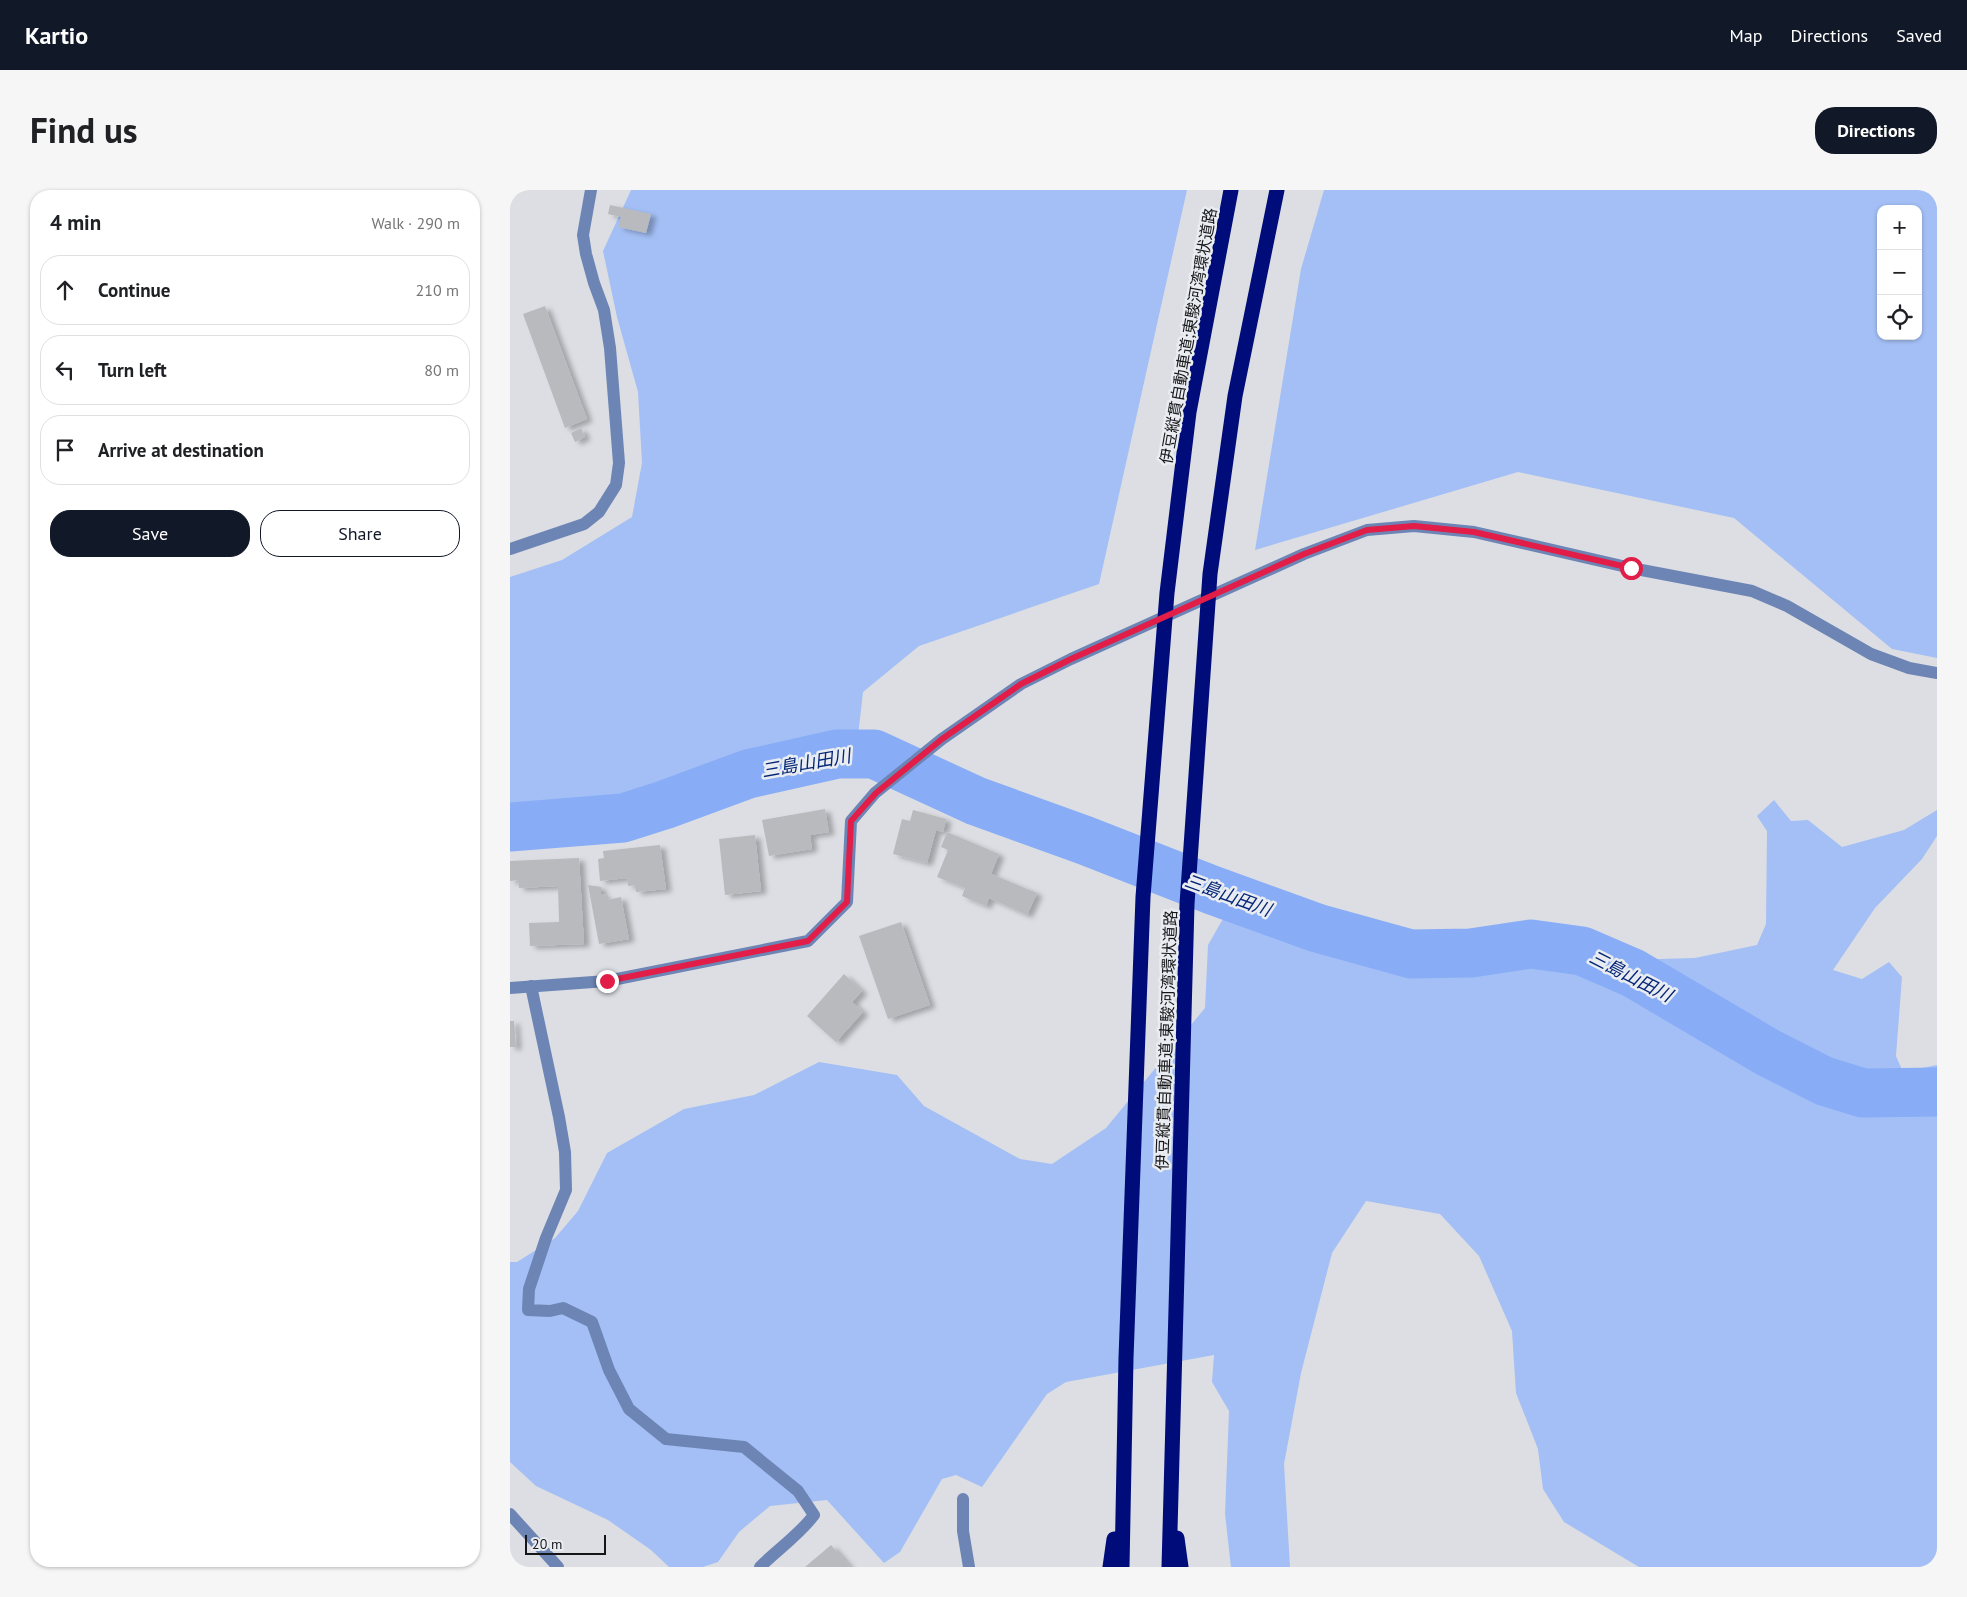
<!DOCTYPE html>
<meta charset="utf-8">
<style>
body{margin:0;font-family:"PT Sans","Noto Sans JP",sans-serif;background:#f6f6f6;color:#202124}
.controls{position:absolute;right:15px;top:15px;display:grid;overflow:hidden;border-radius:10px;box-shadow:0 1px 4px #0004}
.controls button{width:45px;height:45px;display:grid;place-items:center;padding:0;border:0;border-bottom:1px solid #e0e0e0;background:#fff;color:#202124;font:25px sans-serif}
.scale{position:absolute;left:15px;bottom:12px;width:81px;box-sizing:border-box;padding-left:5px;border:2px solid #151618;border-top:0;font-size:14px;line-height:18px;white-space:nowrap;color:#151618;-webkit-text-stroke:4px #e9ecf0;paint-order:stroke}
.stop{position:absolute;width:15px;height:15px;margin:-11px;border:4px solid #e11d48;border-radius:50%;background:#fff}
.stop.end{background:#e11d48;border-color:#fff;box-shadow:0 1px 5px #0008}
.list{margin:0;padding:0;list-style:none}
h2{display:flex;justify-content:space-between;align-items:center;height:65px;margin:0;padding:0 20px;font-size:21px}
h2 small{font-size:16px;font-weight:400;color:#757577}
.list li{display:grid;grid-template-columns:32px 1fr auto;gap:15px;align-items:center;box-sizing:border-box;height:70px;margin:0 10px 10px;padding:0 10px;border:1px solid #e0e0e0;border-radius:20px}
.list b{display:block;font-size:19px;white-space:nowrap}
.list em{font-size:16px;font-style:normal;color:#757577}
.actions{display:flex;gap:10px;padding:15px 20px}
.actions a{flex:1;padding:11px 0;border:1px solid #111827;border-radius:20px;text-align:center;font-size:18px;color:#111827}
.actions .main{background:#111827;color:#fff}
.icon{flex:none;width:28px;height:28px;fill:none;stroke:currentColor;stroke-width:2;stroke-linecap:round;stroke-linejoin:round}
.map{position:relative;flex:none;width:1427px;height:1377px;overflow:hidden;border-radius:20px}
header{display:flex;align-items:center;gap:30px;box-sizing:border-box;height:70px;padding:0 25px;background:#111827;color:#fff}
header strong{font-size:24px}
nav{display:flex;gap:28px;margin-inline-start:auto;font-size:18px}
.intro{display:flex;align-items:center;justify-content:space-between;box-sizing:border-box;height:120px;padding:0 30px}
h1{margin:0;font-size:35px}
.button{padding:12px 22px;border-radius:20px;background:#111827;color:#fff;font-size:18px;font-weight:700}
main{display:flex;gap:30px;padding:0 30px}
aside{flex:1;background:#fff;border-radius:20px;box-shadow:0 1px 4px #0004}
.map>svg:first-child{display:block}
.green{fill:#a3bff5;fill-rule:evenodd}
.lines{fill:none;stroke-linecap:round;stroke-linejoin:round}
.river{stroke:#88adf6;stroke-width:49}
.building{fill:#b8babe;filter:url(#shadow)}
.minor{stroke:#6d85b5;stroke-width:12}
.motorway{stroke:#000c79;stroke-width:15}
.route{stroke:#e11d48;stroke-width:6}
.labels{text-anchor:middle;dominant-baseline:central;stroke-width:5;stroke-linejoin:round;paint-order:stroke}
.street-label{font-size:16px;fill:#151618;stroke:#e9ecf0}
.water-label{font-size:18px;font-style:italic;fill:#052678;stroke:#e9ecf0}
</style>
<header>
<strong>Kartio</strong>
<nav><a>Map</a><a>Directions</a><a>Saved</a></nav>
</header>
<div class="intro"><h1>Find us</h1><a class="button">Directions</a></div>
<main>
<aside>
<h2>4 min<small>Walk · 290 m</small></h2>
<ul class="list">
<li><svg class="icon" aria-label="ahead" viewBox="0 0 24 24"><path d="M12 20V5M6 11l6-6 6 6"/></svg><div><b>Continue</b></div><em>210 m</em></li>
<li><svg class="icon" aria-label="left" viewBox="0 0 24 24"><path d="M17 20v-9H6M10 6l-5 5 5 5"/></svg><div><b>Turn left</b></div><em>80 m</em></li>
<li><svg class="icon" aria-label="arrive" viewBox="0 0 24 24"><path d="M6 21V4h12l-3 4 3 4H6"/></svg><div><b>Arrive at destination</b></div></li>
</ul>
<div class="actions"><a class="main">Save</a><a>Share</a></div>
</aside>
<div class="map">
<svg width="1427" height="1377" viewBox="0 0 1427 1377">
<defs>
<filter id="shadow"><feDropShadow dx="5.5" dy="3" stdDeviation="2.5" flood-color="#0004"/></filter>
</defs>
<rect width="100%" height="100%" fill="#dcdee3"/>
<g class="green">
<path d="M121,0H677L589,394L409,456L353,502L348,546L252,571L0,656V387L52,370L122,327L132,273L128,202L107,127L93,61Z"/>
<path d="M814,0H1427V468L1382,459L1224,328L1008,282L745,360L791,79ZM1371,19H1408V146H1371Z"/>
<path d="M1264,610L1281,631L1298,630L1332,657L1394,640L1427,620V646L1412,669L1365,718L1323,780L1352,789L1379,772L1392,787L1386,866L1393,882L1427,875V1377H1129L1054,1332L1033,1299L1028,1259L1006,1203L1002,1141L969,1066L930,1024L856,1011L822,1063L791,1183L774,1274L780,1377H721L715,1324L719,1221L702,1192L704,1165L556,1192L537,1204L472,1297L446,1285L432,1289L390,1362L374,1373L317,1310L260,1316L229,1342L208,1372L193,1377H159L141,1360L98,1330L26,1296L0,1272V1072H7L45,1048L68,1021L97,963L174,919L244,905L309,872L387,885L414,916L510,969L542,974L596,938L695,818L698,755L714,727L742,734L773,749L838,750L1001,773L1185,768L1247,755L1256,734L1257,641L1247,626Z"/>
</g>
<g class="lines">
<path class="river" d="M0,637L113,628L154,615L238,584L327,564H364L466,611L574,650L702,700L807,738L901,764L961,763L1021,754L1072,761L1123,783L1257,862L1314,891L1353,903L1427,902"/>
</g>
<g class="building">
<path d="M100,15L141,24L136,43L108,37L111,27L98,24Z"/>
<path d="M35,116L77,229L55,238L13,124Z"/>
<path d="M71,238L75,247L65,252L61,243Z"/>
<path d="M315,619L319,642L300,645L302,659L259,666L252,630Z"/>
<path d="M403,620L436,629L433,642L426,640L417,673L383,664L392,629L400,631Z"/>
<path d="M437,642L489,664L481,684L527,703L517,725L479,708L476,716L452,706L455,698L427,687L438,660L431,657Z"/>
<path d="M245,645L251,701L215,705L209,649Z"/>
<path d="M150,655L156,699L126,702L125,695L118,696L117,688L90,691L88,669L94,668L93,661Z"/>
<path d="M69,668L74,754L20,756L19,733L49,732L48,696L9,698L8,690L0,691V671Z"/>
<path d="M78,695L91,697V704L95,705L97,710L111,707L119,749L89,754Z"/>
<path d="M391,732L420,815L378,829L349,746Z"/>
<path d="M334,784L352,801L342,812L353,822L326,852L297,826Z"/>
<path d="M0,831H4L6,857H0Z"/>
<path d="M321,1355L340,1377H295Z"/>
</g>
<g class="lines">
<g class="minor">
<path d="M0,359L74,334L89,322L106,295L109,273L100,158L94,120L84,93L76,64L73,45L81,0"/>
<path d="M21,796L49,927L55,962L56,1000L36,1048L19,1099L18,1120L40,1121L53,1118L82,1132L99,1180L119,1219L156,1249L234,1257L288,1301L304,1325C289,1345 268,1359 250,1377"/>
<path d="M0,798L97,791L298,751L337,712L341,631L365,603L432,549L511,494L561,469L794,364L857,340L904,336L964,342L1121,378L1242,401L1277,416L1361,464L1399,478L1427,483"/>
<path d="M453,1309V1341L459,1377"/>
<path d="M0,1324L48,1377"/>
</g>
<g class="motorway">
<path d="M667,1348L671,1377"/>
<path d="M600,1377L604,1349"/>
<path d="M612,1377L616,1168L633,707L657,403L679,222L721,0"/>
<path d="M659,1377L677,714L700,384L725,206L767,0"/>
</g>
</g>
<g class="lines">
<path class="route" d="M97,791L298,751L337,712L341,631L366,603L432,549L511,494L561,469L794,364L857,340L904,336L964,342L1121,378"/>
</g>
<g class="labels">
<g class="street-label">
<text transform="translate(678 146) rotate(-80)">伊豆縦貫自動車道;東駿河湾環状道路</text>
<text transform="translate(656 850) rotate(-88)">伊豆縦貫自動車道;東駿河湾環状道路</text>
</g>
<g class="water-label">
<text transform="translate(296 573) rotate(-10)">三島山田川</text>
<text transform="translate(718 705) rotate(20)">三島山田川</text>
<text transform="translate(1121 786) rotate(27)">三島山田川</text>
</g>
</g>
</svg>
<div class="controls">
<button>+</button>
<button>−</button>
<button><svg class="icon" aria-label="locate" viewBox="0 0 24 24"><circle cx="12" cy="12" r="6"/><path d="M12 2v4M12 18v4M2 12h4M18 12h4"/></svg></button>
</div>
<div class="scale">20 m</div>
<div class="stop" style="left:1121px;top:378px"></div>
<div class="stop end" style="left:97px;top:791px"></div>
</div>
</main>
